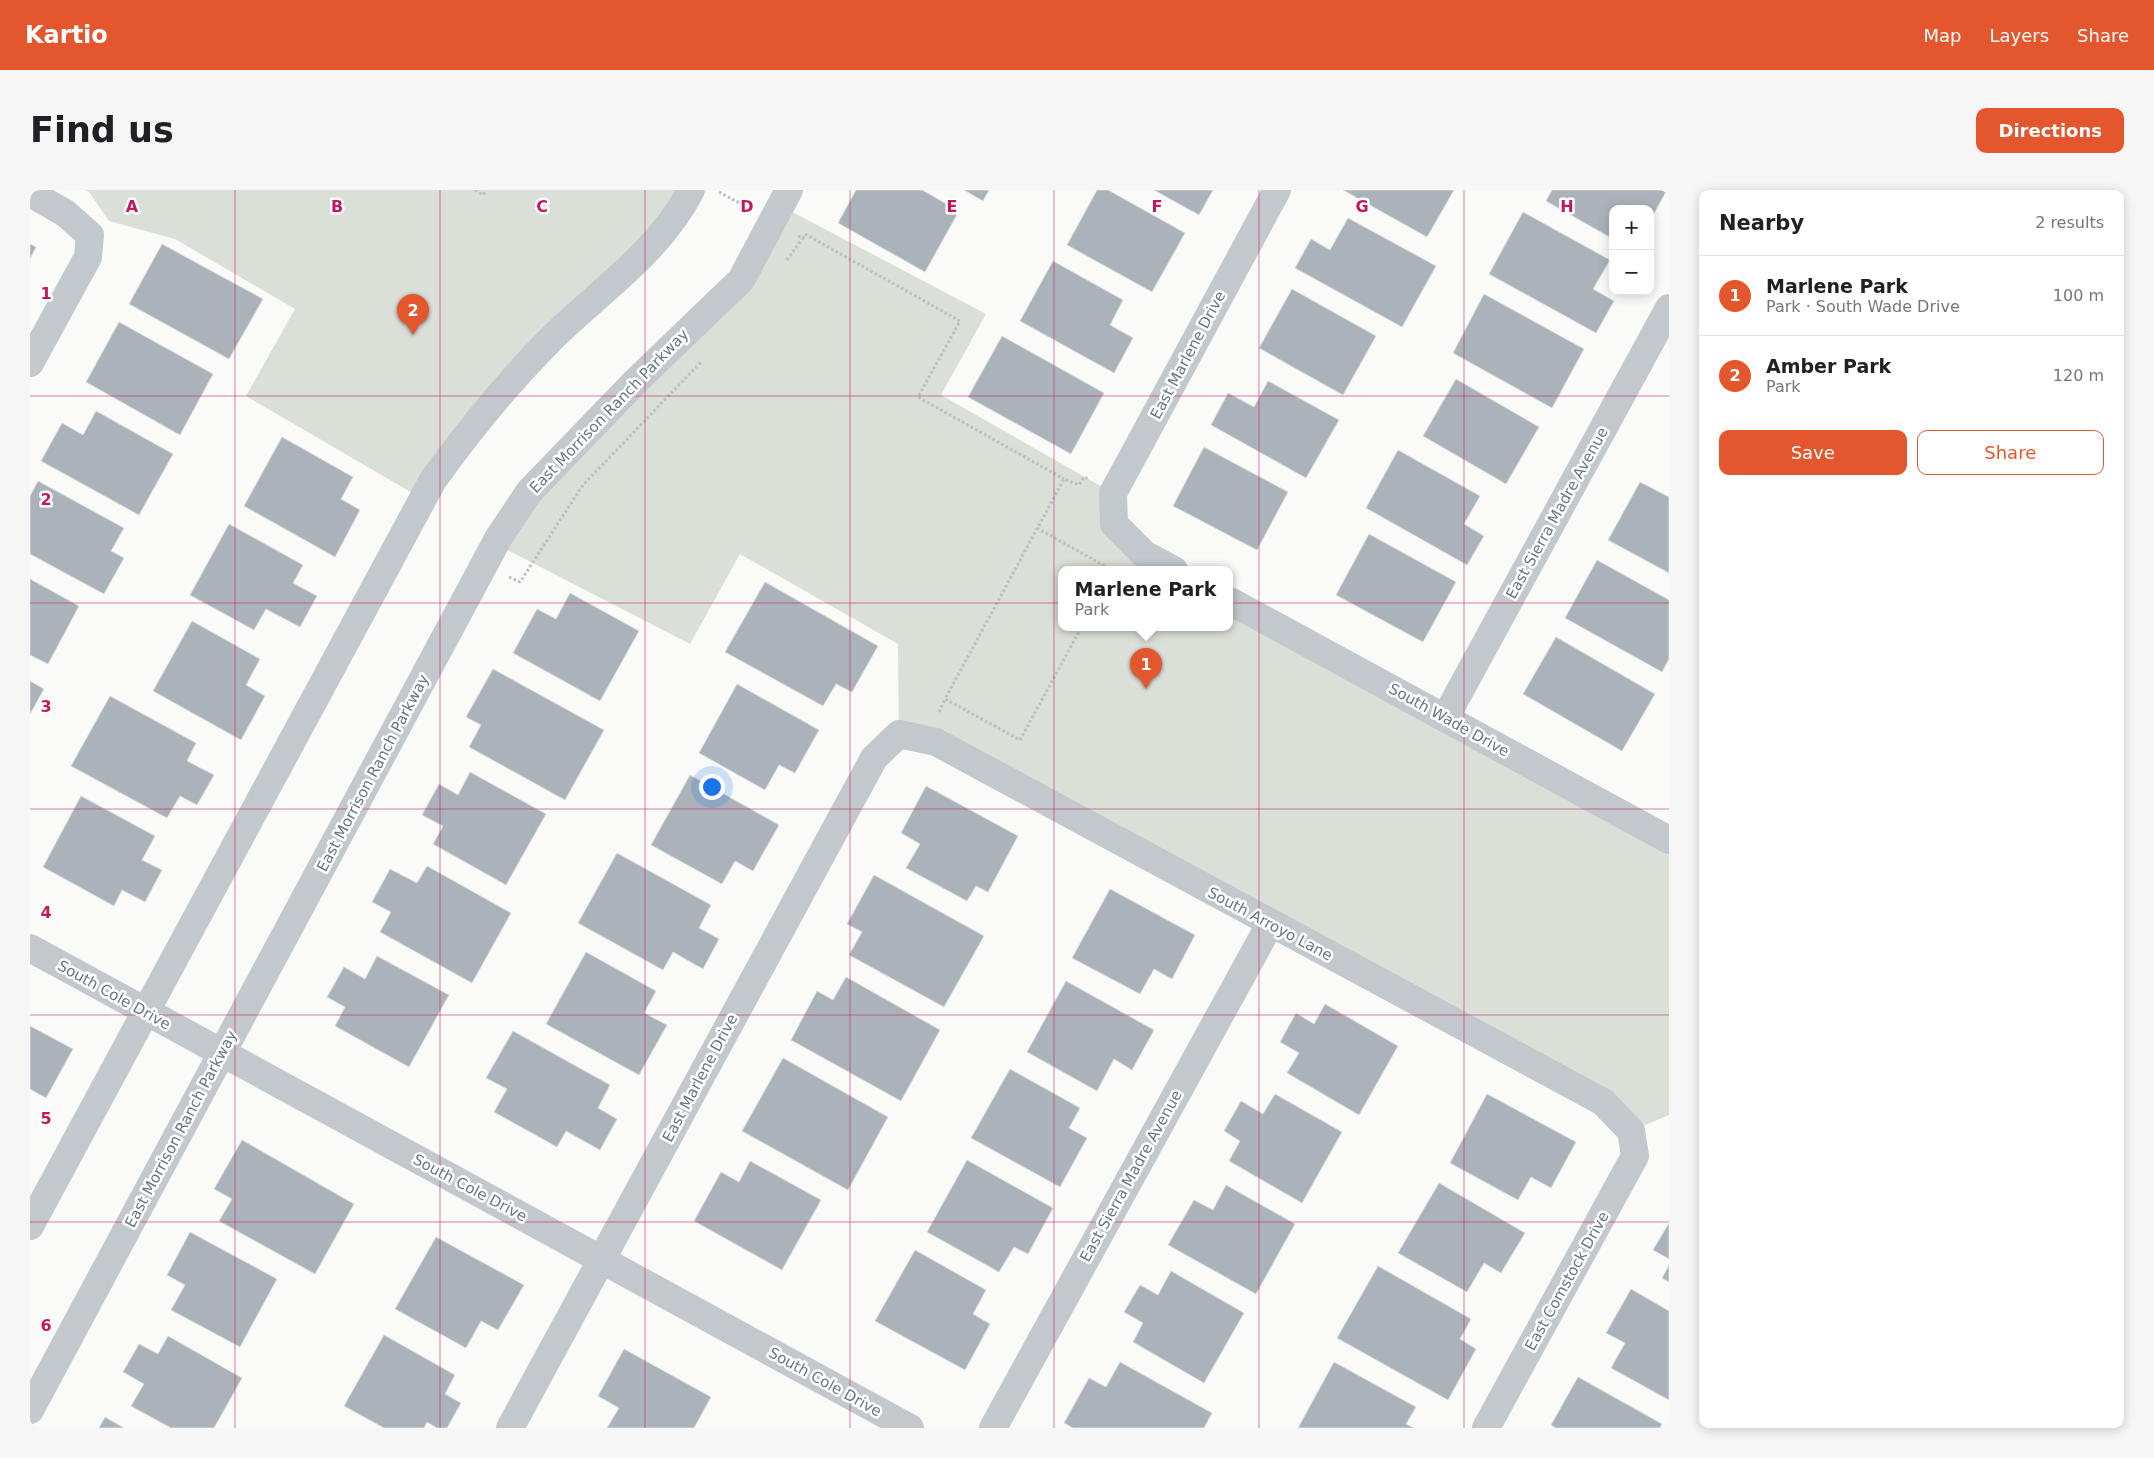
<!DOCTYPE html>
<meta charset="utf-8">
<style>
body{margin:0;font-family:"DejaVu Sans",sans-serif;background:#f6f6f6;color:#202124}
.controls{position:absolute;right:15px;top:15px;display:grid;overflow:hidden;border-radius:10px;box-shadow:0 2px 12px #0003}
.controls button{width:45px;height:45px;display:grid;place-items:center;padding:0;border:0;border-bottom:1px solid #e0e0e0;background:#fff;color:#202124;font:25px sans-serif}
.you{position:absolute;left:681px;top:596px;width:18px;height:18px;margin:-12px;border:4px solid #fff;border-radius:50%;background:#1a73e8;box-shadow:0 0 0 8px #1a73e833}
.badge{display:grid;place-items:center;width:32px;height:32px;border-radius:50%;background:#e4572e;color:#fff;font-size:16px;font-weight:700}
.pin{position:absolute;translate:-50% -41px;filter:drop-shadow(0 1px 2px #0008)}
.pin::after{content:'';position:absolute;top:26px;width:18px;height:15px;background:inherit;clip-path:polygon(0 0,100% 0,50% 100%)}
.popup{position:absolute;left:1028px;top:376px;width:175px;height:65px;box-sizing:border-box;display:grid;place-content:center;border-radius:10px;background:#fff;filter:drop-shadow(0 1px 4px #0005);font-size:16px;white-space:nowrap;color:#757577}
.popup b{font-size:19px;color:#202124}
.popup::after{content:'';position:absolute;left:50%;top:100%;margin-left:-10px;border:10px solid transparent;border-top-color:#fff}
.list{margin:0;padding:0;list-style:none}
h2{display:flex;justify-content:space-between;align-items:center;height:65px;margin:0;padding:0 20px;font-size:21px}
h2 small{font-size:16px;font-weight:400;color:#757577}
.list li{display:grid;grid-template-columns:32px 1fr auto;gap:15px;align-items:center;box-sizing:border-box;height:80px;padding:0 20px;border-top:1px solid #e0e0e0}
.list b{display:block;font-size:19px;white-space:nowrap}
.list p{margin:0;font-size:16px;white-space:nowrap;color:#757577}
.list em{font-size:16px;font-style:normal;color:#757577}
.actions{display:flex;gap:10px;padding:15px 20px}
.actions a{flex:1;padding:11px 0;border:1px solid #e4572e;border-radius:10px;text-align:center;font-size:18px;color:#e4572e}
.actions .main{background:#e4572e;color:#fff}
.map{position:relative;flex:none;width:1639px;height:1238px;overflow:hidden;border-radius:10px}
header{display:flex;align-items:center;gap:30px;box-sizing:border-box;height:70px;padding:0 25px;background:#e4572e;color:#fff}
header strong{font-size:24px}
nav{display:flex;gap:28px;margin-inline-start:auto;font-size:18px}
.intro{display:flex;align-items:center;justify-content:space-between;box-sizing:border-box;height:120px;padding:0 30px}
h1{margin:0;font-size:35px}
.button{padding:12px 22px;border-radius:10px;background:#e4572e;color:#fff;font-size:18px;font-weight:700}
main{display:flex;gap:30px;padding:0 30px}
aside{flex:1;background:#fff;border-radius:10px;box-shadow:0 2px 12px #0003}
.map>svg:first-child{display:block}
.green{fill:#dadfd7}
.building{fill:#aab3b9;stroke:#dcdcda}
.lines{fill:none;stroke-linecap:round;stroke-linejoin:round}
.path{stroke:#bbbfc2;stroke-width:3;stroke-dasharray:2.5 2.5;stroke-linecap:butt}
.minor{stroke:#c3c8cc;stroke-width:28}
.grid{fill:none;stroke:#c2185b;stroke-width:1;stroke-opacity:0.55}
.labels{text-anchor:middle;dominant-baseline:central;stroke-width:5;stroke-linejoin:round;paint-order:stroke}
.street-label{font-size:15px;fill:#657683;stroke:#fff}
.grid-label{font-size:16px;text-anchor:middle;font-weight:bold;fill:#c2185b;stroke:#fff;stroke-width:5;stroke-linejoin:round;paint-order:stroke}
</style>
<header>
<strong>Kartio</strong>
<nav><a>Map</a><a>Layers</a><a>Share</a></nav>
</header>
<div class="intro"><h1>Find us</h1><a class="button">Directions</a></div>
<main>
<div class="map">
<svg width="1639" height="1238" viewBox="0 0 1639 1238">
<rect width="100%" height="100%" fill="#fafaf8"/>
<g class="green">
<path d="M55,0H646L636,20L384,304L216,206L265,119L145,49L79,31L59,2Z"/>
<path d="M751,16L956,124L911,205L1083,303L1084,334L1144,380H1032V438H1200V411L1639,650V925L1601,941L869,544L868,454L710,364L660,454L466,354L711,90Z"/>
</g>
<g class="building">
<path d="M826,0H892L929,21L895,82L808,33Z"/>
<path d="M934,0H959L953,11Z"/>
<path d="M1067,0H1078L1155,43L1122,102L1037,55Z"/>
<path d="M1124,0H1183L1169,25Z"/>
<path d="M1313,0H1424L1397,47Z"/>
<path d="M1522,0H1637L1620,31V19H1583V49L1516,11Z"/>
<path d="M1493,22L1580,70L1563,99L1584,111L1566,143L1459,84Z"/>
<path d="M1318,28L1406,76L1372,137L1265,78L1281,49L1300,60Z"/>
<path d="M0,54L6,57L0,69Z"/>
<path d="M132,54L233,109L199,169L99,114Z"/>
<path d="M1023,71L1093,110L1080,135L1103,148L1084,183L990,131Z"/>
<path d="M1262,99L1346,146L1313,205L1229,158Z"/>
<path d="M1454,104L1554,159L1522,218L1423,163Z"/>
<path d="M89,132L183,184L150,245L56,192Z"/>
<path d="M972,146L1074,203L1041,264L938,207Z"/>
<path d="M1426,189L1509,237L1476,294L1393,246Z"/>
<path d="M1238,191L1309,230L1276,288L1181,235L1198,203L1224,217Z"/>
<path d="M66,221L143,264L109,325L11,271L32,233L53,245Z"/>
<path d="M252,247L323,287L311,309L330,320L305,367L214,316Z"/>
<path d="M1174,257L1258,302L1227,360L1143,316Z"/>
<path d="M1368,260L1450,306L1434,334L1454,346L1437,375L1336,318Z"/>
<path d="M8,291L94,338L81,361L94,368L74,404L0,364V306Z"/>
<path d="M1610,292L1639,307V383L1578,350Z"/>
<path d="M199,334L273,375L263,393L287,406L270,437L236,419L224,440L160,405Z"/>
<path d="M1339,344L1426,392L1393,452L1306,405Z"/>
<path d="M1567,370L1639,410V469L1632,482L1535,428Z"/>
<path d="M0,389L49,416L18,474L0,465Z"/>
<path d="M735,392L848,456L822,502L806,494L793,516L695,462Z"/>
<path d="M540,403L609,441L570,511L483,463L507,419L526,429Z"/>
<path d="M162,431L230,469L216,495L235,506L211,550L123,501Z"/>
<path d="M1526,447L1625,504L1592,561L1493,504Z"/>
<path d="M463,479L574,540L535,610L439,557L451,535L436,527Z"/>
<path d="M0,491L14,499L0,524Z"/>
<path d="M707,494L789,540L765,583L749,575L735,600L669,563Z"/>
<path d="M80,506L166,553L157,571L184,585L167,615L150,606L137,628L41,576Z"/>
<path d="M440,582L516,624L476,695L403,654L413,636L392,625L409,594L428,605Z"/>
<path d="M660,585L749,635L723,681L705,671L692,694L621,655Z"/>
<path d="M896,596L988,646L958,702L946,696L937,711L876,678L890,654L871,643Z"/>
<path d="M51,606L125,646L112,670L132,680L115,712L92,700L84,716L13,677Z"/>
<path d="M587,663L681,715L669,738L689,749L673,779L643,762L633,780L548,733Z"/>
<path d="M397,676L481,723L442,793L350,742L361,722L342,712L360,679L387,693Z"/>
<path d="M844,685L954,746L914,817L819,765L832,742L817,734Z"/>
<path d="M1080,699L1165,745L1142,789L1124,779L1110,804L1042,768Z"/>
<path d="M556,762L626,801L614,823L637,835L609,885L516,834Z"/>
<path d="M347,766L419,805L379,877L305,836L315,817L297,807L314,777L335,789Z"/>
<path d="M816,787L910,840L871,911L761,850L787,801L803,810Z"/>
<path d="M1036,791L1124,840L1102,880L1084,869L1067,901L997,862Z"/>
<path d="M1295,814L1368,856L1329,925L1257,883L1269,863L1250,852L1266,823L1284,834Z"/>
<path d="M0,836L43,859L16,908L0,899Z"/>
<path d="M483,841L580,895L568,918L587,929L570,960L536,941L527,957L464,922L477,899L456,888Z"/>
<path d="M753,868L858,927L818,1000L712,941Z"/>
<path d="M980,879L1050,918L1039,938L1057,948L1030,997L941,948Z"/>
<path d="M1245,904L1312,942L1272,1013L1199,971L1210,951L1194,941L1211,911L1233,924Z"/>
<path d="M1457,904L1546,952L1521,998L1501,987L1488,1010L1420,973Z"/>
<path d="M212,950L324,1014L285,1084L189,1031L202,1009L184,999Z"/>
<path d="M937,970L1023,1018L998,1064L984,1057L969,1082L897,1042Z"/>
<path d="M720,971L791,1010L752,1080L664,1031L691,982L709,992Z"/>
<path d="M1409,993L1495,1043L1471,1083L1454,1073L1437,1102L1368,1063Z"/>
<path d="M1196,995L1265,1034L1226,1104L1138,1055L1164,1010L1183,1020Z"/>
<path d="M1639,1033V1069L1623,1060Z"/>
<path d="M160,1042L247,1089L210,1157L141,1120L155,1095L137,1085Z"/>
<path d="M406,1047L494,1095L468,1140L451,1131L436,1158L365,1119Z"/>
<path d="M885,1060L956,1100L943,1124L960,1134L935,1180L845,1131Z"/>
<path d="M1639,1075V1092L1632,1088Z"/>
<path d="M1348,1076L1441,1129L1430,1149L1446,1159L1418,1210L1307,1148Z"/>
<path d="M1141,1081L1214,1123L1174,1193L1103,1152L1113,1133L1094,1122L1110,1095L1128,1105Z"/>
<path d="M1601,1099L1639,1121V1210L1581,1178L1595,1153L1576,1143Z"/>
<path d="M354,1145L425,1185L415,1204L431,1213L417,1238H407L397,1232L394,1238H354L314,1216Z"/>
<path d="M138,1146L212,1188L184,1238H141L101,1216L114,1194L93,1182L109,1154L128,1164Z"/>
<path d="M594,1159L681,1207L664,1238H577L589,1218L568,1206Z"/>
<path d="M1090,1172L1182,1223L1174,1238H1043L1034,1233L1059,1188L1076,1197Z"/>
<path d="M1304,1172L1386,1217L1376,1234L1384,1238H1268Z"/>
<path d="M1548,1187L1632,1234L1630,1238H1526L1521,1235Z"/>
<path d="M75,1227L94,1238H69Z"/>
</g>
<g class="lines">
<g class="path">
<path d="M445,0L453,5L456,0"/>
<path d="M689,2L717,17"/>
<path d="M768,46L773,48L775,44L930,131L888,207L1034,289"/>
<path d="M757,70L773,48"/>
<path d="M1007,338L1082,380"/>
<path d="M479,387L490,392L553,295L671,172"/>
<path d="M1051,438L990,550L915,509L1034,289L1049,295L1054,287L1058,289"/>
<path d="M909,522L915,509"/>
</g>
<g class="minor">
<path d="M0,3L35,23L60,45L58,67L0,173"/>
<path d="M1144,380L1114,364L1084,334L1083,303L1247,0"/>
<path d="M1200,411L1639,650"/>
<path d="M1415,528L1639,118"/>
<path d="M0,758L880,1238"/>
<path d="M0,1036L403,290C439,240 479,191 523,147C571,100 630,61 661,0"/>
<path d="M0,1220L469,347L499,302L605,192L711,90L759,0"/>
<path d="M480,1238L844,568L869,544L906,552L1573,912L1601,941L1605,966L1456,1238"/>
<path d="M963,1238L1240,734"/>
</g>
</g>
<path class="grid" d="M205,0V1238M410,0V1238M615,0V1238M820,0V1238M1024,0V1238M1229,0V1238M1434,0V1238M0,206H1639M0,413H1639M0,619H1639M0,825H1639M0,1032H1639"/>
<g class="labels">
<g class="street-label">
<text transform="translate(1158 165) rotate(-62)">East Marlene Drive</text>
<text transform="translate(579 221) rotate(-46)">East Morrison Ranch Parkway</text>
<text transform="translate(1527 323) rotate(-61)">East Sierra Madre Avenue</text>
<text transform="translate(1419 530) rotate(29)">South Wade Drive</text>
<text transform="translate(343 583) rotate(-62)">East Morrison Ranch Parkway</text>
<text transform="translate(1240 734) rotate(28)">South Arroyo Lane</text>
<text transform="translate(84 805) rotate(29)">South Cole Drive</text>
<text transform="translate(670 888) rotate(-62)">East Marlene Drive</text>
<text transform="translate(151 939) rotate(-62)">East Morrison Ranch Parkway</text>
<text transform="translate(1101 986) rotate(-61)">East Sierra Madre Avenue</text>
<text transform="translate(440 998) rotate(28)">South Cole Drive</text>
<text transform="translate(1537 1091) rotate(-61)">East Comstock Drive</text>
<text transform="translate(795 1192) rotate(29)">South Cole Drive</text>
</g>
</g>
<g class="grid-label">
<text x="102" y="22">A</text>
<text x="307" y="22">B</text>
<text x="512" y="22">C</text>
<text x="717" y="22">D</text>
<text x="922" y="22">E</text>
<text x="1127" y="22">F</text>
<text x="1332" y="22">G</text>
<text x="1537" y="22">H</text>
<text x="16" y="109">1</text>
<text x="16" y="315">2</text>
<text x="16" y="522">3</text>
<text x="16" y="728">4</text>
<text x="16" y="934">5</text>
<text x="16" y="1141">6</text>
</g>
</svg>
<div class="controls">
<button>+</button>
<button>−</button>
</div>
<div class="you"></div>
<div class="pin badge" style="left:1116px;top:499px">1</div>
<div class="popup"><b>Marlene Park</b>Park</div>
<div class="pin badge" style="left:383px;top:145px">2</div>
</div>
<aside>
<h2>Nearby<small>2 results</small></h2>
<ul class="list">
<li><span class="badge">1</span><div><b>Marlene Park</b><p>Park · South Wade Drive</p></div><em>100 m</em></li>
<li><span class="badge">2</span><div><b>Amber Park</b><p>Park</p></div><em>120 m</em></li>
</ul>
<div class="actions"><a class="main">Save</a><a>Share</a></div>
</aside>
</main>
